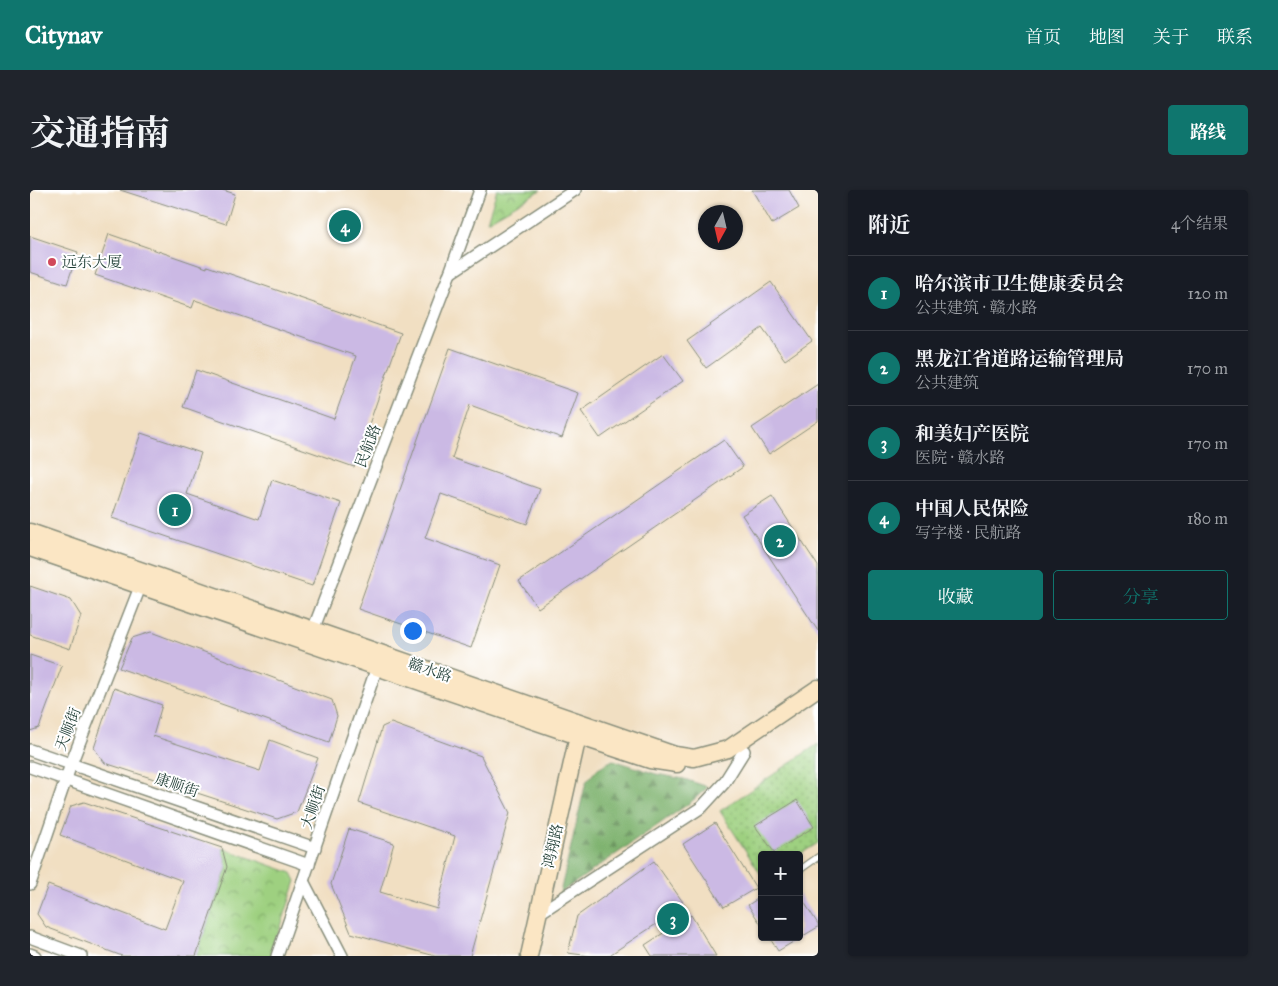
<!DOCTYPE html>
<html lang="zh">
<meta charset="utf-8">
<style>
body{margin:0;font-family:"IM FELL Great Primer","Noto Serif SC",serif;background:#20242c;color:#f1f3f6}
.controls{position:absolute;right:15px;bottom:15px;display:grid;overflow:hidden;border-radius:5px;box-shadow:0 1px 4px #0004}
.controls button{width:45px;height:45px;display:grid;place-items:center;padding:0;border:0;border-bottom:1px solid #363941;background:#171b24;color:#f1f3f6;font:25px sans-serif}
.compass{position:absolute;left:668px;top:15px;width:45px;height:45px;border-radius:50%;background:#171b24;box-shadow:0 1px 4px #0004;rotate:188deg}
.you{position:absolute;left:382px;top:440px;width:18px;height:18px;margin:-12px;border:4px solid #fff;border-radius:50%;background:#1a73e8;box-shadow:0 0 0 8px #1a73e833}
.badge{display:grid;place-items:center;width:32px;height:32px;border-radius:50%;background:#0f766e;color:#fff;font-size:16px;font-weight:700}
.pin{position:absolute;translate:-50% -50%;border:2px solid #fff;box-shadow:0 1px 5px #0006}
.list{margin:0;padding:0;list-style:none}
h2{display:flex;justify-content:space-between;align-items:center;height:65px;margin:0;padding:0 20px;font-size:21px}
h2 small{font-size:16px;font-weight:400;color:#9ea1a6}
.list li{display:grid;grid-template-columns:32px 1fr auto;gap:15px;align-items:center;box-sizing:border-box;height:75px;padding:0 20px;border-top:1px solid #363941}
.list b{display:block;font-size:19px;white-space:nowrap}
.list p{margin:0;font-size:16px;white-space:nowrap;color:#9ea1a6}
.list em{font-size:16px;font-style:normal;color:#9ea1a6}
.actions{display:flex;gap:10px;padding:15px 20px}
.actions a{flex:1;padding:11px 0;border:1px solid #0f766e;border-radius:5px;text-align:center;font-size:18px;color:#0f766e}
.actions .main{background:#0f766e;color:#fff}
.map{position:relative;flex:none;width:788px;height:766px;overflow:hidden;border-radius:5px}
header{display:flex;align-items:center;gap:30px;box-sizing:border-box;height:70px;padding:0 25px;background:#0f766e;color:#fff}
header strong{font-size:24px}
nav{display:flex;gap:28px;margin-inline-start:auto;font-size:18px}
.intro{display:flex;align-items:center;justify-content:space-between;box-sizing:border-box;height:120px;padding:0 30px}
h1{margin:0;font-size:35px}
.button{padding:12px 22px;border-radius:5px;background:#0f766e;color:#fff;font-size:18px;font-weight:700}
main{display:flex;gap:30px;padding:0 30px}
aside{flex:1;background:#171b24;border-radius:5px;box-shadow:0 1px 4px #0004}
.map>svg:first-child{display:block}
.grass{fill:url(#grass-dots);stroke:#5e865a}
.forest{fill:url(#forest-firs);stroke:#4e7851}
.park{fill:url(#park-crowns);stroke:#5e865a}
.building{fill:#cbb9e4}
.lines{fill:none;stroke-linecap:round;stroke-linejoin:round}
.lane-casing{stroke:#888e7b;stroke-width:8}
.street-casing{stroke:#888e7b;stroke-width:14}
.secondary-casing{stroke:#888e7b;stroke-width:19}
.lane{stroke:#fff;stroke-width:5.5}
.street{stroke:#fff;stroke-width:11}
.secondary{stroke:#fbe6c4;stroke-width:16}
.poi-dot{fill:#d1495b;stroke:#fff;stroke-width:2}
.labels{text-anchor:middle;dominant-baseline:central;stroke-width:4;stroke-linejoin:round;paint-order:stroke}
.poi-label{font-size:15px;fill:#1f3d34;stroke:#fff;text-anchor:start}
.street-label{font-size:15px;fill:#1f3d34;stroke:#fff}
</style>
<header>
<strong>Citynav</strong>
<nav><a>首页</a><a>地图</a><a>关于</a><a>联系</a></nav>
</header>
<div class="intro"><h1>交通指南</h1><a class="button">路线</a></div>
<main>
<div class="map">
<svg width="788" height="766" viewBox="0 0 788 766">
<defs>
<pattern id="grass-dots" width="8" height="8" patternUnits="userSpaceOnUse" patternTransform="scale(1.25)"><rect width="8" height="8" fill="#9ed080"/><path d="M2 2h.1M6 6h.1" fill="none" stroke="#80aa6a" stroke-width="1.8" stroke-linecap="round"/></pattern>
<pattern id="forest-firs" width="22" height="20" patternUnits="userSpaceOnUse" patternTransform="scale(1.25)"><rect width="22" height="20" fill="#7eb26e"/><path d="M5 1l3.5 6h-7zM16 11l3.5 6h-7z" fill="#67925b"/></pattern>
<pattern id="park-crowns" width="20" height="18" patternUnits="userSpaceOnUse" patternTransform="scale(1.25)"><rect width="20" height="18" fill="#9ed080"/><path d="M2 6a3 3 0 1 1 6 0M12 15a3 3 0 1 1 6 0" fill="none" stroke="#80aa6a"/></pattern>
</defs>
<rect width="100%" height="100%" fill="#fff"/>
<filter id="ink" filterUnits="userSpaceOnUse"><feTurbulence type="fractalNoise" baseFrequency=".02" numOctaves="2"/><feDisplacementMap in="SourceGraphic" scale="10" xChannelSelector="R" yChannelSelector="G"/><feConvolveMatrix kernelMatrix="1 2 1 2 8 2 1 2 1" color-interpolation-filters="sRGB"/></filter>
<filter id="wash" filterUnits="userSpaceOnUse"><feTurbulence type="fractalNoise" baseFrequency=".0096" numOctaves="4" result="noise"/><feDisplacementMap in="SourceGraphic" scale="20" xChannelSelector="R" yChannelSelector="G"/><feGaussianBlur stdDeviation="1.12" result="paint"/><feColorMatrix in="noise" values="0 0 0 0 0 0 0 0 0 0 0 0 0 0 0 0 0 1.4 0 .05"/><feComposite in="paint" operator="in"/></filter>
<g filter="url(#wash)">
<rect width="100%" height="100%" fill="#f1dfc2"/>
<path class="grass" d="M788,554V653L769,665H732V686L690,621Z"/>
<path class="forest" d="M583,570L626,584L654,589L678,597L661,612L530,703L556,592L568,578Z"/>
<g class="park">
<path d="M467,0H511L457,31Z"/>
<path d="M192,658L262,683L266,691L241,766H166L197,678Z"/>
</g>
<g id="blocks">
<g class="building">
<path d="M90,0H193L205,4L196,34Z"/>
<path d="M722,0H759L769,18L742,34Z"/>
<path d="M79,44L177,78V76L371,143L324,277L153,217L166,180L304,229L326,166L165,110L162,118L65,85Z"/>
<path d="M0,46L48,62L37,94L0,82Z"/>
<path d="M741,92L782,151L755,170L732,138L676,178L657,151Z"/>
<path d="M420,158L548,203L532,248L440,215L422,268L510,299L497,334L411,304L395,348L470,375L441,458L328,419Z"/>
<path d="M633,164L653,191L570,248L551,221Z"/>
<path d="M788,194V231L739,264L722,238Z"/>
<path d="M111,243L171,263L157,304L229,329L242,290L311,313L282,396L82,328Z"/>
<path d="M694,250L713,277L508,418L489,391Z"/>
<path d="M742,306L788,376V441L712,325Z"/>
<path d="M0,396L41,410L51,426L40,459L0,445Z"/>
<path d="M121,442L302,510L307,526L299,552L89,478L102,448Z"/>
<path d="M0,465L32,476L9,538L0,541Z"/>
<path d="M84,498L132,515L123,546L230,581L240,550L288,568L267,622L247,629L75,573L64,558Z"/>
<path d="M361,533L451,566L480,623L440,766H405L321,743L301,694L319,639L364,653L350,702L407,719L425,646L329,613L352,537Z"/>
<path d="M767,610L784,637L744,662L725,636Z"/>
<path d="M54,612L192,658L197,677L166,766H92L16,737L7,724L18,695L135,739L153,691L30,645L41,616Z"/>
<path d="M685,633L726,698L694,717L653,654Z"/>
<path d="M624,671L655,715L578,766H560L538,763L547,726Z"/>
<path d="M769,704L788,734V737L748,761L739,747H769Z"/>
<path d="M732,706V736L718,715Z"/>
<path d="M661,725L686,766H622L615,755Z"/>
</g>
</g>
</g>
<g filter="url(#ink)">
<use href="#blocks" fill-opacity="0" stroke="#888e7b" stroke-width="1"/>
<g class="lines">
<g class="lane-casing">
<path id="lane" d="M771,679L788,667"/>
</g>
<g class="street-casing">
<g id="street">
<path d="M420,83L545,0"/>
<path d="M283,440L420,83L450,0"/>
<path d="M0,560L285,658"/>
<path d="M0,577L279,675"/>
<path d="M273,691L312,766"/>
<path d="M0,694L41,574L110,397"/>
<path d="M508,724L672,617L694,593L714,561"/>
<path d="M0,747L51,766"/>
<path d="M0,764L5,766"/>
<path d="M247,766L347,477"/>
</g>
</g>
<g class="secondary-casing">
<g id="secondary">
<path d="M0,342L645,565L664,568L698,559L788,498"/>
<path d="M0,358L548,546L620,570L647,574"/>
<path d="M499,766L548,546"/>
</g>
</g>
<use href="#lane" class="lane"/>
<use href="#street" class="street"/>
<use href="#secondary" class="secondary"/>
</g>
</g>
<circle class="poi-dot" cx="22" cy="72" r="5"/>
<g class="labels">
<g class="poi-label">
<text x="32" y="72">远东大厦</text>
</g>
<g class="street-label">
<text transform="translate(338 256) rotate(-69)">民航路</text>
<text transform="translate(400 480) rotate(19)">赣水路</text>
<text transform="translate(38 539) rotate(-69)">天顺街</text>
<text transform="translate(147 595) rotate(19)">康顺街</text>
<text transform="translate(283 617) rotate(-71)">大顺街</text>
<text transform="translate(523 656) rotate(-77)">鸿翔路</text>
</g>
</g>
</svg>
<div class="controls">
<button>+</button>
<button>−</button>
</div>
<svg class="compass" viewBox="-18 -18 36 36"><path d="M0-13l5 13h-10z" fill="#e53935"/><path d="M0 13l5-13h-10z" fill="#9ea1a6"/></svg>
<div class="you"></div>
<div class="pin badge" style="left:145px;top:320px">1</div>
<div class="pin badge" style="left:750px;top:351px">2</div>
<div class="pin badge" style="left:643px;top:729px">3</div>
<div class="pin badge" style="left:315px;top:36px">4</div>
</div>
<aside>
<h2>附近<small>4个结果</small></h2>
<ul class="list">
<li><span class="badge">1</span><div><b>哈尔滨市卫生健康委员会</b><p>公共建筑 · 赣水路</p></div><em>120 m</em></li>
<li><span class="badge">2</span><div><b>黑龙江省道路运输管理局</b><p>公共建筑</p></div><em>170 m</em></li>
<li><span class="badge">3</span><div><b>和美妇产医院</b><p>医院 · 赣水路</p></div><em>170 m</em></li>
<li><span class="badge">4</span><div><b>中国人民保险</b><p>写字楼 · 民航路</p></div><em>180 m</em></li>
</ul>
<div class="actions"><a class="main">收藏</a><a>分享</a></div>
</aside>
</main>
